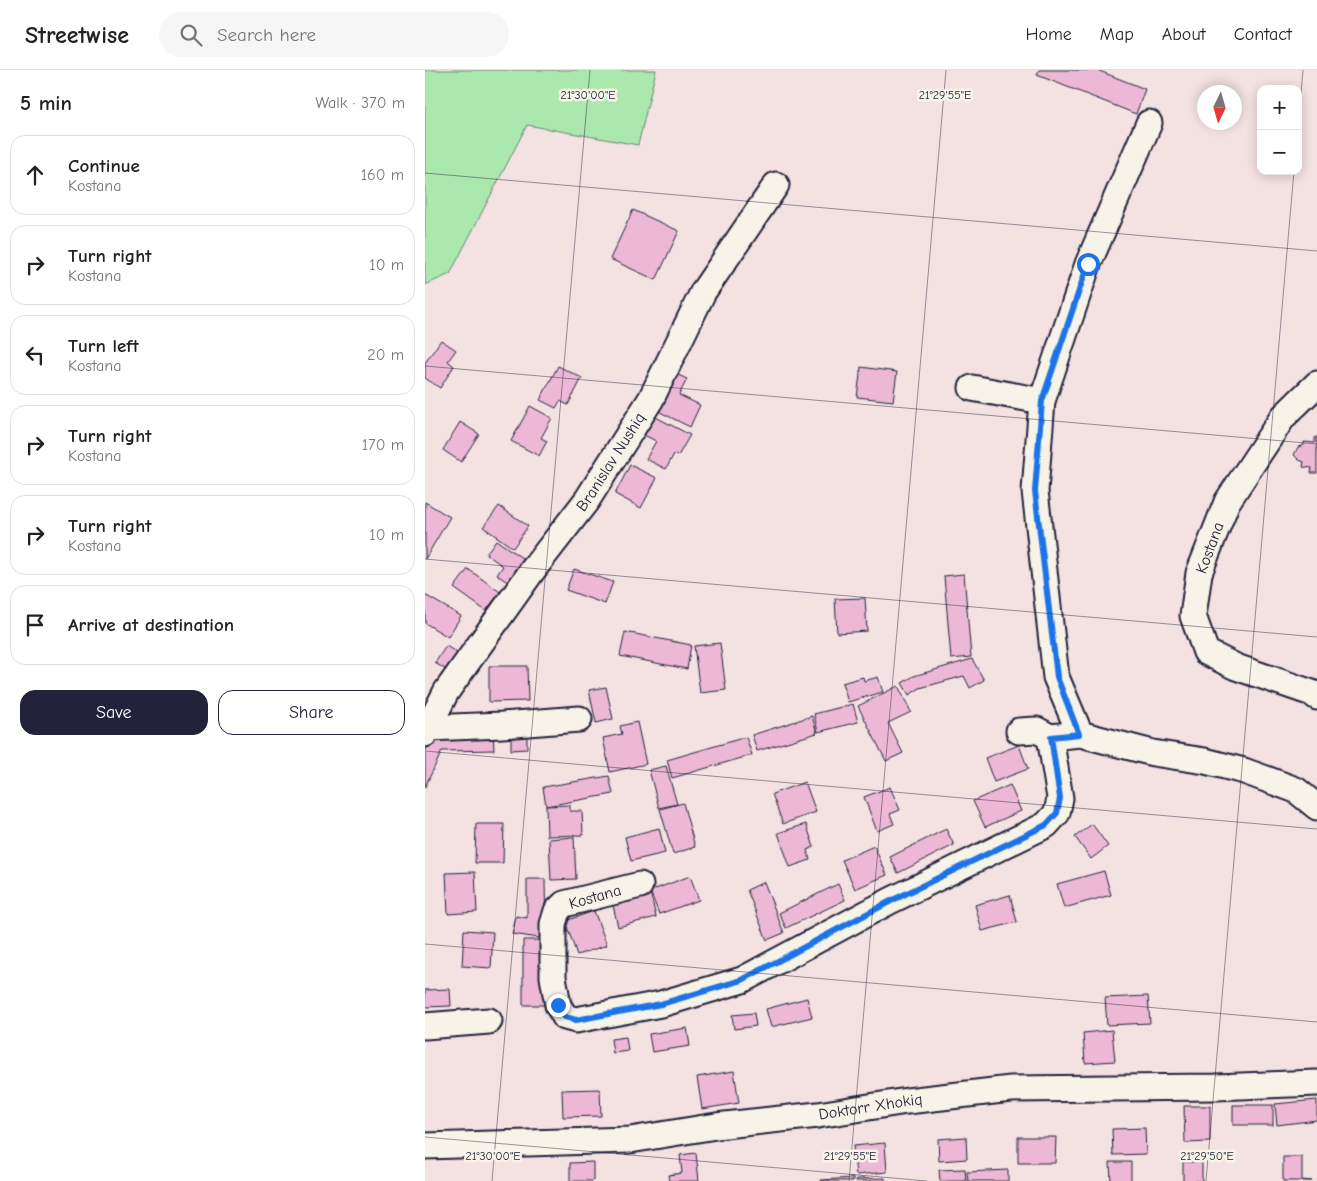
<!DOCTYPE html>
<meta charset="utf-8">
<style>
body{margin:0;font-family:"Comic Neue",sans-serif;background:#f6f6f6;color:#222}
.controls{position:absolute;right:15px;top:15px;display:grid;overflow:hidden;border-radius:10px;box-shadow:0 2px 12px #0003}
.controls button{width:45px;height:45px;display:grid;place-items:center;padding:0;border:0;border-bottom:1px solid #e0e0e0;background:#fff;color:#222;font:25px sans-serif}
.compass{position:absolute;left:772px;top:15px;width:45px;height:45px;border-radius:50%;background:#fff;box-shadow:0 2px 12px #0003;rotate:185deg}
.stop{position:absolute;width:15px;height:15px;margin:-11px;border:4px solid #1a73e8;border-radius:50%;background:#fff}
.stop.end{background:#1a73e8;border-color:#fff;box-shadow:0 1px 5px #0008}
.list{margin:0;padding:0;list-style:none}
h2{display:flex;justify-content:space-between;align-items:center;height:65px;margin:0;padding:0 20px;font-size:21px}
h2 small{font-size:16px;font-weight:400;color:#767676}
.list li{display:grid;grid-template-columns:32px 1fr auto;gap:15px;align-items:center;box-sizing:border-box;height:80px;margin:0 10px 10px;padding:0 10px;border:1px solid #e0e0e0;border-radius:15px}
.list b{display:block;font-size:19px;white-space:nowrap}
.list p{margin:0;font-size:16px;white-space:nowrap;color:#767676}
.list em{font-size:16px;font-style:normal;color:#767676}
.actions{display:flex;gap:10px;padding:15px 20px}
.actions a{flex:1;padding:11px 0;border:1px solid #22223b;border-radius:15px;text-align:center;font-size:18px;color:#22223b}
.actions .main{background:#22223b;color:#fff}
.icon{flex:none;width:28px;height:28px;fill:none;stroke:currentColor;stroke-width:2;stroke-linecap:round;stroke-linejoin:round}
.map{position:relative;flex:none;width:892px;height:1111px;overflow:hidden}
header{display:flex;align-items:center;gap:30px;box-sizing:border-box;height:70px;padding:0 25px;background:#fff;border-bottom:1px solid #e0e0e0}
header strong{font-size:24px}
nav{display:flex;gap:28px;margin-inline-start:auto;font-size:18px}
.search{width:350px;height:45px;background:#f6f6f6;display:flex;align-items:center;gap:12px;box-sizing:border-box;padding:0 18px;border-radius:28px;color:#767676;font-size:19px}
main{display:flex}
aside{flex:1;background:#fff}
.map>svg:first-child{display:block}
.green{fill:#abe8ae;stroke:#668574}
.building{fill:#ecb8d5;stroke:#22223b}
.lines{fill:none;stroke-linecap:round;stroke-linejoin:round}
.street-casing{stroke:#22223b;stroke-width:29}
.street{stroke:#f7f3e8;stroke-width:25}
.route{stroke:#1a73e8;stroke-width:6}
.ticks{fill:none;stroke:#22223b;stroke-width:1;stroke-opacity:0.45}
.labels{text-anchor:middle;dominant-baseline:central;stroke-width:5;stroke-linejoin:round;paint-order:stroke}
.street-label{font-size:16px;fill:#22223b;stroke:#f7f3e8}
.ticks-label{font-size:12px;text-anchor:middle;fill:#22223b;stroke:#f7f3e8;stroke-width:5;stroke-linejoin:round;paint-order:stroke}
</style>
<header>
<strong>Streetwise</strong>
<div class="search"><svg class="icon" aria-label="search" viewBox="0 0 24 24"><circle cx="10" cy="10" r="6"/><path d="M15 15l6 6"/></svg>Search here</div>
<nav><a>Home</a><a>Map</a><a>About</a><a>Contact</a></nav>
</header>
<main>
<aside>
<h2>5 min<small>Walk · 370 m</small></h2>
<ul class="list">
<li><svg class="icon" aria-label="ahead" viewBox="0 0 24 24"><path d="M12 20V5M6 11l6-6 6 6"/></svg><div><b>Continue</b><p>Kostana</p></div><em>160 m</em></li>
<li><svg class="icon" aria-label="right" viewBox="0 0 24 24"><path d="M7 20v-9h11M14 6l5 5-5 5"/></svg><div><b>Turn right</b><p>Kostana</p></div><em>10 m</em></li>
<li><svg class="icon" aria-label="left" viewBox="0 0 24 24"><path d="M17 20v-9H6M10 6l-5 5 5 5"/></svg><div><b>Turn left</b><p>Kostana</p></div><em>20 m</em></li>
<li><svg class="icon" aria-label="right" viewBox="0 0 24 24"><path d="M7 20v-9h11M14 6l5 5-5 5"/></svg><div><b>Turn right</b><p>Kostana</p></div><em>170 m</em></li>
<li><svg class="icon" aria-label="right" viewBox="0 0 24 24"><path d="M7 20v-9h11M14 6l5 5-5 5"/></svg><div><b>Turn right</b><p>Kostana</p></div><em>10 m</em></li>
<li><svg class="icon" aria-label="arrive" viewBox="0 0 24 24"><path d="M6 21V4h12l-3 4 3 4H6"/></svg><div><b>Arrive at destination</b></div></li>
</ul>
<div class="actions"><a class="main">Save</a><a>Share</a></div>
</aside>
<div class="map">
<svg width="892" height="1111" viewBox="0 0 892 1111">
<rect width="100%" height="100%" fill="#f4e1e2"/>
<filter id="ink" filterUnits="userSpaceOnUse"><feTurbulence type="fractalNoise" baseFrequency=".02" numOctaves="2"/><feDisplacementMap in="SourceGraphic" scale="10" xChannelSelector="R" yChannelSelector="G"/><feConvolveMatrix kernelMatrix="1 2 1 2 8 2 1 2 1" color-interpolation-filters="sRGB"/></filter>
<g filter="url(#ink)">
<path class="green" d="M0,0H231L213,75L102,55L25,204L0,215Z"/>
<g class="building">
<path d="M614,0H672L720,19L711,44L612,5Z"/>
<path d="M208,140L254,161L231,210L185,189Z"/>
<path d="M16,270L31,280L23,291L29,296L15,318L0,308V293Z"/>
<path d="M133,296L157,308L143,335L135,331L131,338L115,330Z"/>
<path d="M436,297L472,302L468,331L432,327Z"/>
<path d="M247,302L262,309L254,325L275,335L265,357L229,339Z"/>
<path d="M105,336L127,348L116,368L122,371L114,386L86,371Z"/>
<path d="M227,345L265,365L253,386L249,384L241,399L221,389L231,371L217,364Z"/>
<path d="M35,352L54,364L36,392L18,380Z"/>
<path d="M890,367H892V403H886L887,398L878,397L879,392L874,390L869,385L873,377L879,375V372L890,373Z"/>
<path d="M205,395L232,408L216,438L190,424Z"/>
<path d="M0,432L25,447L0,489Z"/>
<path d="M74,436L103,456L88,478L58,457Z"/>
<path d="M71,470L100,490L84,513L72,505L78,496L61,484Z"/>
<path d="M43,499L75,522L61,541L29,518Z"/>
<path d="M149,499L188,512L180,534L141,520Z"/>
<path d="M539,504L546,587L526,589L519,506Z"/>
<path d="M0,525L36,546L23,567L0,553Z"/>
<path d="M440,528L442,561L412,563L410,529Z"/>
<path d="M200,562L266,575L262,599L195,586Z"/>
<path d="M295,573L301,620L275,623L269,576Z"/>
<path d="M21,576L34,584L23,601L10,593Z"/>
<path d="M547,589L559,610L545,618L539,606L495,618L484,625L477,613L489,606Z"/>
<path d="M64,596H102L103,631L64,632Z"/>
<path d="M438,607L439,611L453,607L458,622L423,632L417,613Z"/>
<path d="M473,616L486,642L463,653L478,683L461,691L433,636Z"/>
<path d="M181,617L188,649L171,653L164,620Z"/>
<path d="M428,634L433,652L393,662L389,644Z"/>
<path d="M387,646L392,663L332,681L327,665Z"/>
<path d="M212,652L221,694L185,702L178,668L197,664L195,656Z"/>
<path d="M68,662L69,680L17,681L0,717V682L5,671Z"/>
<path d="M86,663H102V679L86,680Z"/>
<path d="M321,667L327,685L247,708L242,690Z"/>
<path d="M594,675L603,699L569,712L560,688Z"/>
<path d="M241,696L252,734L234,738L224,700Z"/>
<path d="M184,706L188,724L121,736L118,717Z"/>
<path d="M380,712L391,742L358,754L347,724Z"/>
<path d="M585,715L596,741L560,757L548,731Z"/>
<path d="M465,717L475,740L465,744L469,754L452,761L439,727Z"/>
<path d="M258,733L270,777L248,784L235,739Z"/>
<path d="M145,735V741H157L158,765L122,766L121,736Z"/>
<path d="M51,754H79L78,793H50Z"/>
<path d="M381,754L389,777L382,780L385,790L365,797L353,763Z"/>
<path d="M667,754L683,776L666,789L650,767Z"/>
<path d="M234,758L240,783L206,791L200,767Z"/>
<path d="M521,759L529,775L473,803L465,787Z"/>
<path d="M149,767L151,809L126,810L124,769Z"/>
<path d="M449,776L462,805L430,819L417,790Z"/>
<path d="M679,801L686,825L639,838L632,814Z"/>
<path d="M50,802L52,842L23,844L21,803Z"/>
<path d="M265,806L274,830L234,844L225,821Z"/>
<path d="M102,809H120L121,869L87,864L91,846L102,848Z"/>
<path d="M339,812L359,863L342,870L322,820Z"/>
<path d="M413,814L420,830L361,858L354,843Z"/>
<path d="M225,822L231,847L193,857L187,831Z"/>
<path d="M585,825L592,852L557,861L550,835Z"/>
<path d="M169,841L182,875L152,885L140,851Z"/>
<path d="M39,860L68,862L66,898L37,896Z"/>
<path d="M98,870H122L121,935H98Z"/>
<path d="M25,919L26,936L0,937V920Z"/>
<path d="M723,926L725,953L682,955L680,928Z"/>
<path d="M382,928L387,947L346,957L341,939Z"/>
<path d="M329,943L331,956L309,959L307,945Z"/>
<path d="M262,958L265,976L227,982L224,964Z"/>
<path d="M687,960L690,991L660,993L658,963Z"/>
<path d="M201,967L203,981L188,983L186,969Z"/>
<path d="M309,1001L314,1033L277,1039L272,1007Z"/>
<path d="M175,1019L176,1046L138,1047L137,1020Z"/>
<path d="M892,1030V1050L852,1055L850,1034Z"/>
<rect x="808" y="1035" width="40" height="20"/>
<path d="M759,1036H785V1072L760,1073Z"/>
<path d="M720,1058L721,1084L688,1085L687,1059Z"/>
<path d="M541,1067L542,1089L514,1091L513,1069Z"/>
<path d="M593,1067H631L630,1093H593Z"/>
<path d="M460,1073L462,1102L431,1105L428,1076Z"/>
<path d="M271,1083L274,1111H244L243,1105L257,1103L255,1085Z"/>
<path d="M858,1087H877V1110L887,1111H858Z"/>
<path d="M168,1092V1111H145V1093Z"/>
<path d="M685,1092H706V1111H686Z"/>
<rect x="758" y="1092" width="19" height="19"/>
<path d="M540,1099L541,1111H515L514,1100Z"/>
<path d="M583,1100V1111H543L542,1102Z"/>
<path d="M428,1108V1111H396V1110Z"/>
<path d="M460,1108V1111H431V1109Z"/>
</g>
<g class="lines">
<g class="street-casing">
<g id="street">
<path d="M892,314L858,347L802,432L774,503L768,546L781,582L811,597L887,623L892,627"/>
<path d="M547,318L617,331"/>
<path d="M3,658L77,655L154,649"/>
<path d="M594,661L612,660L625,667L655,664L728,683L780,691L819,701L871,720L892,737"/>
<path id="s1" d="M0,664L21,622L107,501L162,430L226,329L278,222L351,115"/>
<path d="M655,664L631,607L610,421L617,331L663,194L724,53"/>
<path d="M215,815L139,834L132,841L128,854V907L133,935L140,947L151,950L236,934L317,910L465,831L621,755L632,743L635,728L625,667"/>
<path d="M0,956L64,951"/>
<path id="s2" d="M0,1076L205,1070L291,1056L393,1045L482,1031L586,1019L791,1017L892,1013"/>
</g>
</g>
<use href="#street" class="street"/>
</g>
</g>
<g class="lines" filter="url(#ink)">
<path class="route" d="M133,935L140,947L151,950L236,934L317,910L466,831L621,755L632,743L635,728L626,667L654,664L632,607L610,421L617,331L663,194"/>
</g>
<path class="ticks" d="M873,58L878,0M0,103L892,181M0,296L892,374M0,489L892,567M0,681L892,759M0,874L892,952M0,1067L502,1111M67,1111L165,0M424,1111L521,0M781,1111L869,101"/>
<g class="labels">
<g class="street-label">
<text stroke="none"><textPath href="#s1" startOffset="330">Branislav Nushiq</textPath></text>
<text transform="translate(785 478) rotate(-70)">Kostana</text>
<text transform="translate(170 827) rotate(-16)">Kostana</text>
<text stroke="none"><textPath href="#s2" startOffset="448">Doktorr Xhokiq</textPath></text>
</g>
</g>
<g class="ticks-label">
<text x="163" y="29">21°30'00"E</text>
<text x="520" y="29">21°29'55"E</text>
<text x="68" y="1090">21°30'00"E</text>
<text x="425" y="1090">21°29'55"E</text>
<text x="782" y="1090">21°29'50"E</text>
</g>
</svg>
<div class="controls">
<button>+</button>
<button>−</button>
</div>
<svg class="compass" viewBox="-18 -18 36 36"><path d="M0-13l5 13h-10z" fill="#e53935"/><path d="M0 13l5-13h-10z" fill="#767676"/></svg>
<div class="stop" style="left:663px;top:194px"></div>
<div class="stop end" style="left:133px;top:935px"></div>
</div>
</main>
